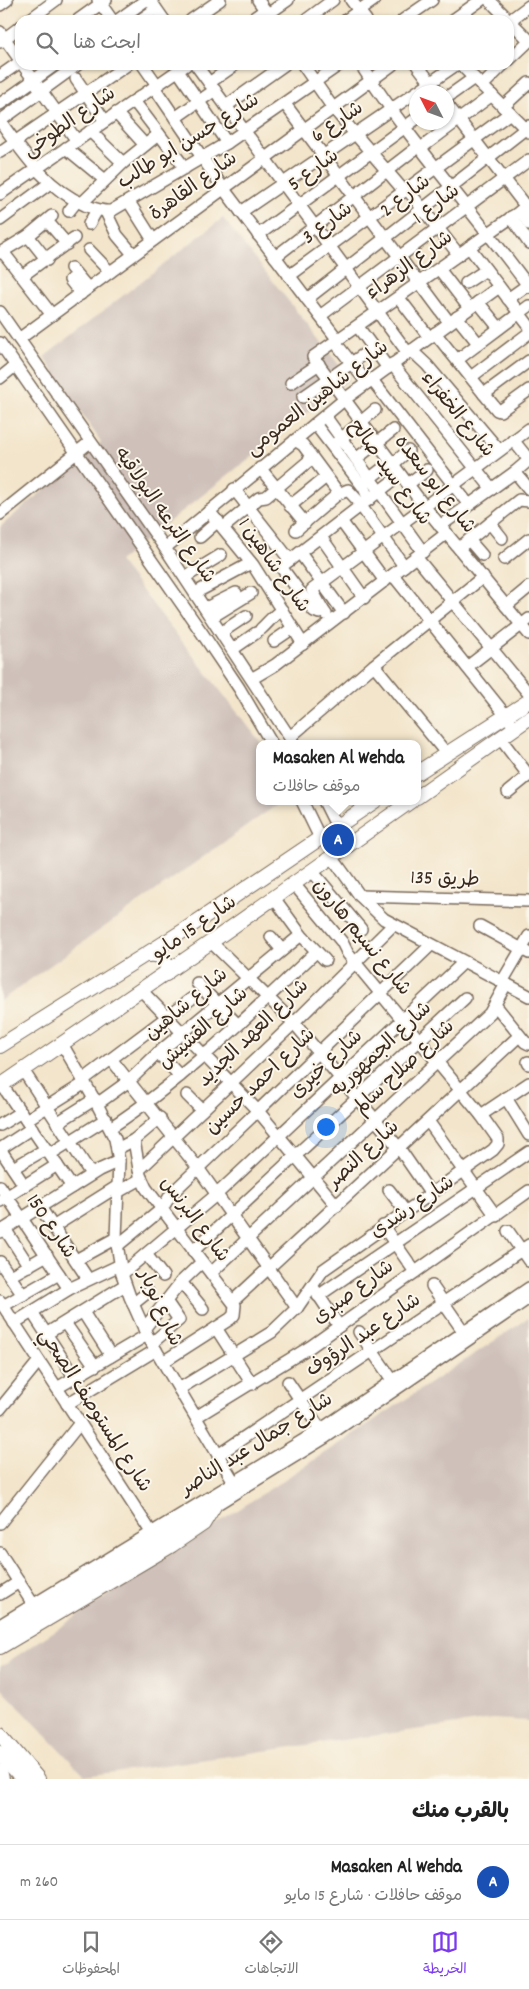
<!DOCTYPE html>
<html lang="ar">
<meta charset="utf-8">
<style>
body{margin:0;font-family:Dekko,"Playpen Sans Arabic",sans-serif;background:#f2f2f2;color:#222;direction:rtl}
.compass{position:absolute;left:409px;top:85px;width:45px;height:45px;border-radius:50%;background:#fff;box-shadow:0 1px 4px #0004;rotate:312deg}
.you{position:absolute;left:325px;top:1126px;width:18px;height:18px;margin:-12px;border:4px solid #fff;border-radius:50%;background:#1a73e8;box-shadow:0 0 0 8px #1a73e833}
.badge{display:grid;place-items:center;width:32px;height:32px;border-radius:50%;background:#7c3aed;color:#fff;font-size:16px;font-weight:700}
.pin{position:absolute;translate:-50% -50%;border:2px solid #fff;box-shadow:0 1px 5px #0006}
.popup{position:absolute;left:256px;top:740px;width:165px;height:65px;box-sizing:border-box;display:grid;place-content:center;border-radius:10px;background:#fff;filter:drop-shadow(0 1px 4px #0005);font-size:16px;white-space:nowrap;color:#767676}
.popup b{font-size:19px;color:#222}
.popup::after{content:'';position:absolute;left:50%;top:100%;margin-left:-10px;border:10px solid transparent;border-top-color:#fff}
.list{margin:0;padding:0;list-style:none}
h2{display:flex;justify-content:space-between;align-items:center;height:65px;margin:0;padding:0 20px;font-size:21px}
h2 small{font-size:16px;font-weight:400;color:#767676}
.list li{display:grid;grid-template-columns:32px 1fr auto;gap:15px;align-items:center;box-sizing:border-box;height:75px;padding:0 20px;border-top:1px solid #e0e0e0}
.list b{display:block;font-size:19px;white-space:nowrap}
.list p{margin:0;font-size:16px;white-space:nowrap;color:#767676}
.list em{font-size:16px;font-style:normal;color:#767676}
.icon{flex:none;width:28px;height:28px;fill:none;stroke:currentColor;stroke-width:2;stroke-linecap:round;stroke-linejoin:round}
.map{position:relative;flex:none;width:529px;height:1779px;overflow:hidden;direction:ltr}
.search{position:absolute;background:#fff;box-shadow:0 1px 4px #0004;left:15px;right:15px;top:15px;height:55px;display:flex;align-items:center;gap:12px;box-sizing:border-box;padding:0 18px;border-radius:15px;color:#767676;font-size:19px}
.sheet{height:140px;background:#fff}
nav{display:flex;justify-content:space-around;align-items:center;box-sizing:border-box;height:70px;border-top:1px solid #e0e0e0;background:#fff;font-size:14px;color:#767676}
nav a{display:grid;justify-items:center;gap:2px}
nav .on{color:#7c3aed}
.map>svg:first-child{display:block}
.industrial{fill:#cfc1ba}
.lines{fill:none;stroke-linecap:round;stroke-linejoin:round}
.minor-casing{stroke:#7b6b5b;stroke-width:14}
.major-casing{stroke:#7b6b5b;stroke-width:16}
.minor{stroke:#fff;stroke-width:11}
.major{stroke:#fff;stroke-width:14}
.labels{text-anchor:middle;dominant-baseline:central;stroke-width:4;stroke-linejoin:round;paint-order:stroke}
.street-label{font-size:20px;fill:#3b2a1e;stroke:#fbf7ec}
</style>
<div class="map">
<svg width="529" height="1779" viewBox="0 0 529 1779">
<rect width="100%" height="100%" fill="#fbf7ec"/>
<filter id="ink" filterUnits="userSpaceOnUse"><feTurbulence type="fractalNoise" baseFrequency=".02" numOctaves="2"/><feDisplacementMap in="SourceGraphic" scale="10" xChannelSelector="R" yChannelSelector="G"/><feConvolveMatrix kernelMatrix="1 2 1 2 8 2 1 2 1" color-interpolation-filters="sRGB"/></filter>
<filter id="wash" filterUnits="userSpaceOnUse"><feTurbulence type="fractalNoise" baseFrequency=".0096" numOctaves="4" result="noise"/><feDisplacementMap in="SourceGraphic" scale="20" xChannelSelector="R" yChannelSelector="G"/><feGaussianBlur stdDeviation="1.12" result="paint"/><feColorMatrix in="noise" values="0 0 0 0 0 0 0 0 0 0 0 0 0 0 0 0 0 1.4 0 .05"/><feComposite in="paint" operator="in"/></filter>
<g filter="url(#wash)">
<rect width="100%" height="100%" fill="#f3e5cb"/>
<g class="industrial">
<path d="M223,218L350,379L119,561L262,744H259V801H282L0,1001V527L101,442L44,357Z"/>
<path d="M529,1318V1721L493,1719L85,1776L0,1687V1667Z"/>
</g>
</g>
<g filter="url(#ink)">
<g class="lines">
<g class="minor-casing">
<g id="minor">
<path d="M98,0L112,20"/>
<path d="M150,0L164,20"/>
<path d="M258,0L271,19"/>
<path d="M351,0L366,20"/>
<path d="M489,0L529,40"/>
<path d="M0,5L7,0"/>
<path d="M268,14L288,0"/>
<path d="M29,20L56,0"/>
<path d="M78,20L106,0"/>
<path d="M118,20L146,0"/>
<path d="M140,20L156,9"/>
<path d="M191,20L220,0"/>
<path d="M251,20L265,10"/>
<path d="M306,20L333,0"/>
<path d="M346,20L374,0"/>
<path d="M403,20L432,0"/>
<path d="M453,20L481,0"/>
<path d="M509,21L529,6"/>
<path d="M0,32L20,60"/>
<path d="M0,42L20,27"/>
<path d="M509,60L529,41"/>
<path d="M23,65L77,141"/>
<path d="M143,65L157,85"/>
<path d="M196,65L408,353"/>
<path d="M303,65L333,108L404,191"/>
<path d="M361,65C411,143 474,212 529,287"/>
<path d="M417,65L438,92"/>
<path d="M461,65L529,132"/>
<path d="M178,71L227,143"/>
<path d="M0,76L20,62"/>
<path d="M76,79L105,121"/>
<path d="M209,83L235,65"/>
<path d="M482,86L503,65"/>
<path d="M154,87L223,188L338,340"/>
<path d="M446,98L474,78"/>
<path d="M134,101L185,168"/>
<path d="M446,103L526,207"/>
<path d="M0,104L55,65"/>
<path d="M285,104L419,283"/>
<path d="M226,106L284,65"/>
<path d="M503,107L529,83"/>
<path d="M116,113L145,145"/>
<path d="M175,118L215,90"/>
<path d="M0,121C24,154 46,188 85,205C93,208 102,212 111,211L227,143L339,65"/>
<path d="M0,121L77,65"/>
<path d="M90,131L123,163"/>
<path d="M66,148L105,180"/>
<path d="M421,148L492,95"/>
<path d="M0,152L127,65"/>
<path d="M407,189L459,255"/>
<path d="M0,194L186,65"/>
<path d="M129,202L153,240"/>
<path d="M82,203L123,163L159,134"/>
<path d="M529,205L313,357L424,506L529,634"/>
<path d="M69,211L77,201"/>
<path d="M520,211L529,224"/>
<path d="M106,212L117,235L133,254"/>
<path d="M241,212L456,65"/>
<path d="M511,217L529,243"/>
<path d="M0,220L50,183"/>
<path d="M47,221L67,244"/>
<path d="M89,224L97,210"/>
<path d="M258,235L416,119"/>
<path d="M28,236L47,260"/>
<path d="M469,247L529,326"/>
<path d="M89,250L110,272"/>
<path d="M3,252L52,315"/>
<path d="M0,253L28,236L52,216"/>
<path d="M275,257L419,146"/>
<path d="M71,268L88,288"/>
<path d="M439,269L469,308"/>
<path d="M22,276L74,238"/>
<path d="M289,276L510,113"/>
<path d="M70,280L81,294"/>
<path d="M420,283L449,322"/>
<path d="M466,283L486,270"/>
<path d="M399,298L429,337"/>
<path d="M307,299L529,126"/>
<path d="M508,299L529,284"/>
<path d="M478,302L499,328"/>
<path d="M0,312L165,548L294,744"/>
<path d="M320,316L529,160"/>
<path d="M457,317L478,343"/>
<path d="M358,327L388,368"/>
<path d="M435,333L497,410L500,411L529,390"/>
<path d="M19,339L392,65"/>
<path d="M335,342L367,383"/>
<path d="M0,343L202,633L239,688L272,744"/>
<path d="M411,350L427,365L499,450"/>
<path d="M457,360L529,306"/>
<path d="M392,364L492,489"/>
<path d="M471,377L529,333"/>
<path d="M0,378L15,366"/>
<path d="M372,380L469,505"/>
<path d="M291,383L319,364"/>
<path d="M484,394L529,361"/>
<path d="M303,397L373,348"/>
<path d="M325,416L423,552"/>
<path d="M315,424L364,488L369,500"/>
<path d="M295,440L303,445L337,491L341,493L348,490L362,505"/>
<path d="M513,440L529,460L515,472L529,489"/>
<path d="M335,444L375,410"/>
<path d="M356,459L393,430"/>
<path d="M393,464L408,451"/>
<path d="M260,468L305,523"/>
<path d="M365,482L391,462"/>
<path d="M408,484L427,470"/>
<path d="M234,489L290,560"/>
<path d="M290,506L326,477"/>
<path d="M361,506L404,566"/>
<path d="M209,511L253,565L303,644"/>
<path d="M0,514L90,442"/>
<path d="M341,521L385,581"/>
<path d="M490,523L502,538"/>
<path d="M440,526L515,472"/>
<path d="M224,527L259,498L266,497L311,459"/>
<path d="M296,530L339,493"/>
<path d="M200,537L218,521"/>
<path d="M321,537L364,598"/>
<path d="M469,540L482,555"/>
<path d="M165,548L345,399L499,287"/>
<path d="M459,548L519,500L529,501"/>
<path d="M300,553L344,613"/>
<path d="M416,557L529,694"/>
<path d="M504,559L529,539"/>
<path d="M393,575L511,722"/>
<path d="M185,577L221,555"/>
<path d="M195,593L251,563"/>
<path d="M506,606L529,587"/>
<path d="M206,608L236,593"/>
<path d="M323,610L312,590L529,429"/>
<path d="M326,614L323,610L319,613L314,611L281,567L390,483"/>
<path d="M212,617L251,593"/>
<path d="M261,629C269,622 273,615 282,610"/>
<path d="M222,632L246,616"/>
<path d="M274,641L293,628"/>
<path d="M233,649L256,633"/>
<path d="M374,665L446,753"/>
<path d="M467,667L529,619"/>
<path d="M253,678L275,665L447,533"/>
<path d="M290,737L374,665L483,577"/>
<path d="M500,738L529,776"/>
<path d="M508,792L529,775"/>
<path d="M302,801L320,838"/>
<path d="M324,801L337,827"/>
<path d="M332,857L360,896L384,919L529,996"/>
<path d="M312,871L361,929"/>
<path d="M360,896L529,901"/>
<path d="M274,898L301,935L325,960"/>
<path d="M480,926L529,953"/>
<path d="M271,937L282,950"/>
<path d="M211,942L294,1023L399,1148L430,1193"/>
<path d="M502,982L529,936"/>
<path d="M197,983L238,1025"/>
<path d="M141,990L258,1111L337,1206"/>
<path d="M496,1006L525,1042L529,1044"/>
<path d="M62,1044L97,1104L115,1139L119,1161L116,1238L122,1274L130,1297L147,1335L237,1487"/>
<path d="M158,1053L180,1076"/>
<path d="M111,1059L198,1168L297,1308"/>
<path d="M528,1062L529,1064"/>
<path d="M23,1070L91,1174"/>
<path d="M83,1080L191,999"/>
<path d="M2,1085L72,1187"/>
<path d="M187,1095L202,1110"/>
<path d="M506,1098L529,1135"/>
<path d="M97,1104L129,1081L158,1053L301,935"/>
<path d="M481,1115L529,1083"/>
<path d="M26,1120L85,1083"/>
<path d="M428,1121L496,1216"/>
<path d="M57,1123L95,1099"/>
<path d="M0,1125L21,1112"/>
<path d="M110,1128C186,1078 250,1014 316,952"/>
<path d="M134,1140L140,1175L146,1188L235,1305L234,1315L230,1319L163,1362"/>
<path d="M0,1149L24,1185"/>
<path d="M0,1149L32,1128"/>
<path d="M117,1149L134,1140L160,1118"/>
<path d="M50,1154L106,1119"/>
<path d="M13,1168L46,1149"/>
<path d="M139,1170L294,1023L393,925"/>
<path d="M0,1186L69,1289"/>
<path d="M389,1190L405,1211"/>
<path d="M118,1192L141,1179"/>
<path d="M0,1201L57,1165"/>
<path d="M40,1207L88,1279"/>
<path d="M383,1226L415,1272"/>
<path d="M53,1227L118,1186"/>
<path d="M5,1229L29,1266"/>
<path d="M508,1231L529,1261"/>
<path d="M0,1232L99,1170L119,1161"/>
<path d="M117,1246L162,1209L171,1194L431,945"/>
<path d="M193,1251L465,998"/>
<path d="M146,1254L163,1276"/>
<path d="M76,1260L116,1238"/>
<path d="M0,1262L23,1295"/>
<path d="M211,1273L490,1013L506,984"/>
<path d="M122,1274L216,1195L464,962"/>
<path d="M10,1276L47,1255"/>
<path d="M181,1282L203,1309"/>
<path d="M432,1286L468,1338"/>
<path d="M315,1290L339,1326"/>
<path d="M318,1296L529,1152"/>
<path d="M0,1301L155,1538"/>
<path d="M233,1301L519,1036"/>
<path d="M133,1304L148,1292"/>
<path d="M3,1306L59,1274"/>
<path d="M32,1312L75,1378"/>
<path d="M83,1312L111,1356"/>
<path d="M14,1323L69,1289L120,1265"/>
<path d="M65,1323L95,1366"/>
<path d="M216,1328L252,1384"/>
<path d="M144,1329L181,1282L202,1262"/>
<path d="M359,1332L393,1381"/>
<path d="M46,1334L125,1285"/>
<path d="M152,1343L179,1320L166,1301"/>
<path d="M288,1382L325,1436"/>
<path d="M57,1388L147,1335"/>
<path d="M179,1389L272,1332L297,1308L323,1270L493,1150L498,1144V1139L481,1115L348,954L342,942L294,884"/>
<path d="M67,1404L156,1350"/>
<path d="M0,1409L39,1361"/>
<path d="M196,1417L310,1347L529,1191"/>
<path d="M218,1455L529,1245"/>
<path d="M0,1523L80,1423"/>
<path d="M0,1553L33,1604"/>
<path d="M0,1594L19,1582"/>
<path d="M0,1625L320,1430L529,1288"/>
<path d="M0,1635L157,1541L326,1437L529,1298"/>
</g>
</g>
<g class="major-casing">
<g id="major">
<path d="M417,773L529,701"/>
<path d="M417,797L529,718"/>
<path d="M148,955C161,953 169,961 166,974"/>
<path d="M0,1046L180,933L375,801"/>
<path d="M0,1086L211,942L411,801"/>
<path d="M0,1647L172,1545L203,1524L214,1506"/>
<path d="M0,1734L38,1779"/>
<path d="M0,1753L23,1779"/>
<path d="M0,1771L2,1779"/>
</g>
</g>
<use href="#minor" class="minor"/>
<use href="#major" class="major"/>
</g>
</g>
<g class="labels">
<g class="street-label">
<text transform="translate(70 123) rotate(-35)">شارع الطوخى</text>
<text transform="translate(338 123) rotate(-34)">شارع 6</text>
<text transform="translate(189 142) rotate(-32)">شارع حسن ابو طالب</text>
<text transform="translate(314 171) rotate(-36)">شارع 5</text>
<text transform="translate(194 187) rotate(-36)">شارع القاهرة</text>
<text transform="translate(406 197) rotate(-37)">شارع 2</text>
<text transform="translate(437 205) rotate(-37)">شارع 1</text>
<text transform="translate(328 224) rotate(-36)">شارع 3</text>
<text transform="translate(410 266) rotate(-36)">شارع الزهراء</text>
<text transform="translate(318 399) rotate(-38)">شارع شاهين العمومى</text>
<text transform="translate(457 415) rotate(51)">شارع الخفراء</text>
<text transform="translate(389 473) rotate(54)">شارع سيد صالح</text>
<text transform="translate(434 485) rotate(52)">شارع ابو سعده</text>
<text transform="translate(164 516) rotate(55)">شارع الترعه البولاقيه</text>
<text transform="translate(273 566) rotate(55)">شارع شاهين 1</text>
<text transform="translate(445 880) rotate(2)">طريق 135</text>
<text transform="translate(195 929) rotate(-35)">شارع 15 مايو</text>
<text transform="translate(361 938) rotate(51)">شارع نسيم هارون</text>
<text transform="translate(187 1005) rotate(-40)">شارع شاهين</text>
<text transform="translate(204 1029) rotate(-42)">شارع القشيش</text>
<text transform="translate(254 1034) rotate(-44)">شارع العهد الجديد</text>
<text transform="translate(382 1050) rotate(-43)">شارع الجمهوريه</text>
<text transform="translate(327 1065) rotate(-43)">شارع خيرى</text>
<text transform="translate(405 1068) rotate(-43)">شارع صلاح سالم</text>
<text transform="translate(261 1082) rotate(-44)">شارع احمد حسين</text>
<text transform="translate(364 1155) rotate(-43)">شارع النصر</text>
<text transform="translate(413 1208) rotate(-34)">شارع رشدى</text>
<text transform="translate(194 1220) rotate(53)">شارع البرنس</text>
<text transform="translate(50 1227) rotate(56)">شارع 150</text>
<text transform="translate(354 1293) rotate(-36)">شارع صبرى</text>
<text transform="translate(159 1308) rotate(66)">شارع نوبار</text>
<text transform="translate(364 1336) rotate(-34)">شارع عبد الرؤوف</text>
<text transform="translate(94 1411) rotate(57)">شارع المستوصف الصحي</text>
<text transform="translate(257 1445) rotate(-32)">شارع جمال عبد الناصر</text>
</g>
</g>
</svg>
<svg class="compass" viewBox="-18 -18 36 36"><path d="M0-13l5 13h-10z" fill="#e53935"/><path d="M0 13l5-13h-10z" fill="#767676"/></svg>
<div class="you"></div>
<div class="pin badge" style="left:338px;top:840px;background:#1a4fb4">A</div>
<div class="popup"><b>Masaken Al Wehda</b>موقف حافلات</div>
<div class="search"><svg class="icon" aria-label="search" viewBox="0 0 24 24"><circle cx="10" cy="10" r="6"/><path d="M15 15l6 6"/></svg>ابحث هنا</div>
</div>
<section class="sheet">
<h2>بالقرب منك<small></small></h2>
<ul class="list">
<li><span class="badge" style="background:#1a4fb4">A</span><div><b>Masaken Al Wehda</b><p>موقف حافلات · شارع 15 مايو</p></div><em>260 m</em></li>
</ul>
</section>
<nav>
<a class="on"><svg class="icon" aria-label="map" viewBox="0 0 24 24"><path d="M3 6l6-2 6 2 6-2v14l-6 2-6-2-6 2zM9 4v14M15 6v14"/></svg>الخريطة</a>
<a><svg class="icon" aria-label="directions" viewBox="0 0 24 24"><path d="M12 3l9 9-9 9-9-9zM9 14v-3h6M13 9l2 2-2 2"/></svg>الاتجاهات</a>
<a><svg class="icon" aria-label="saved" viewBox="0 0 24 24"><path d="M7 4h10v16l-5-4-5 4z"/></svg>المحفوظات</a>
</nav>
